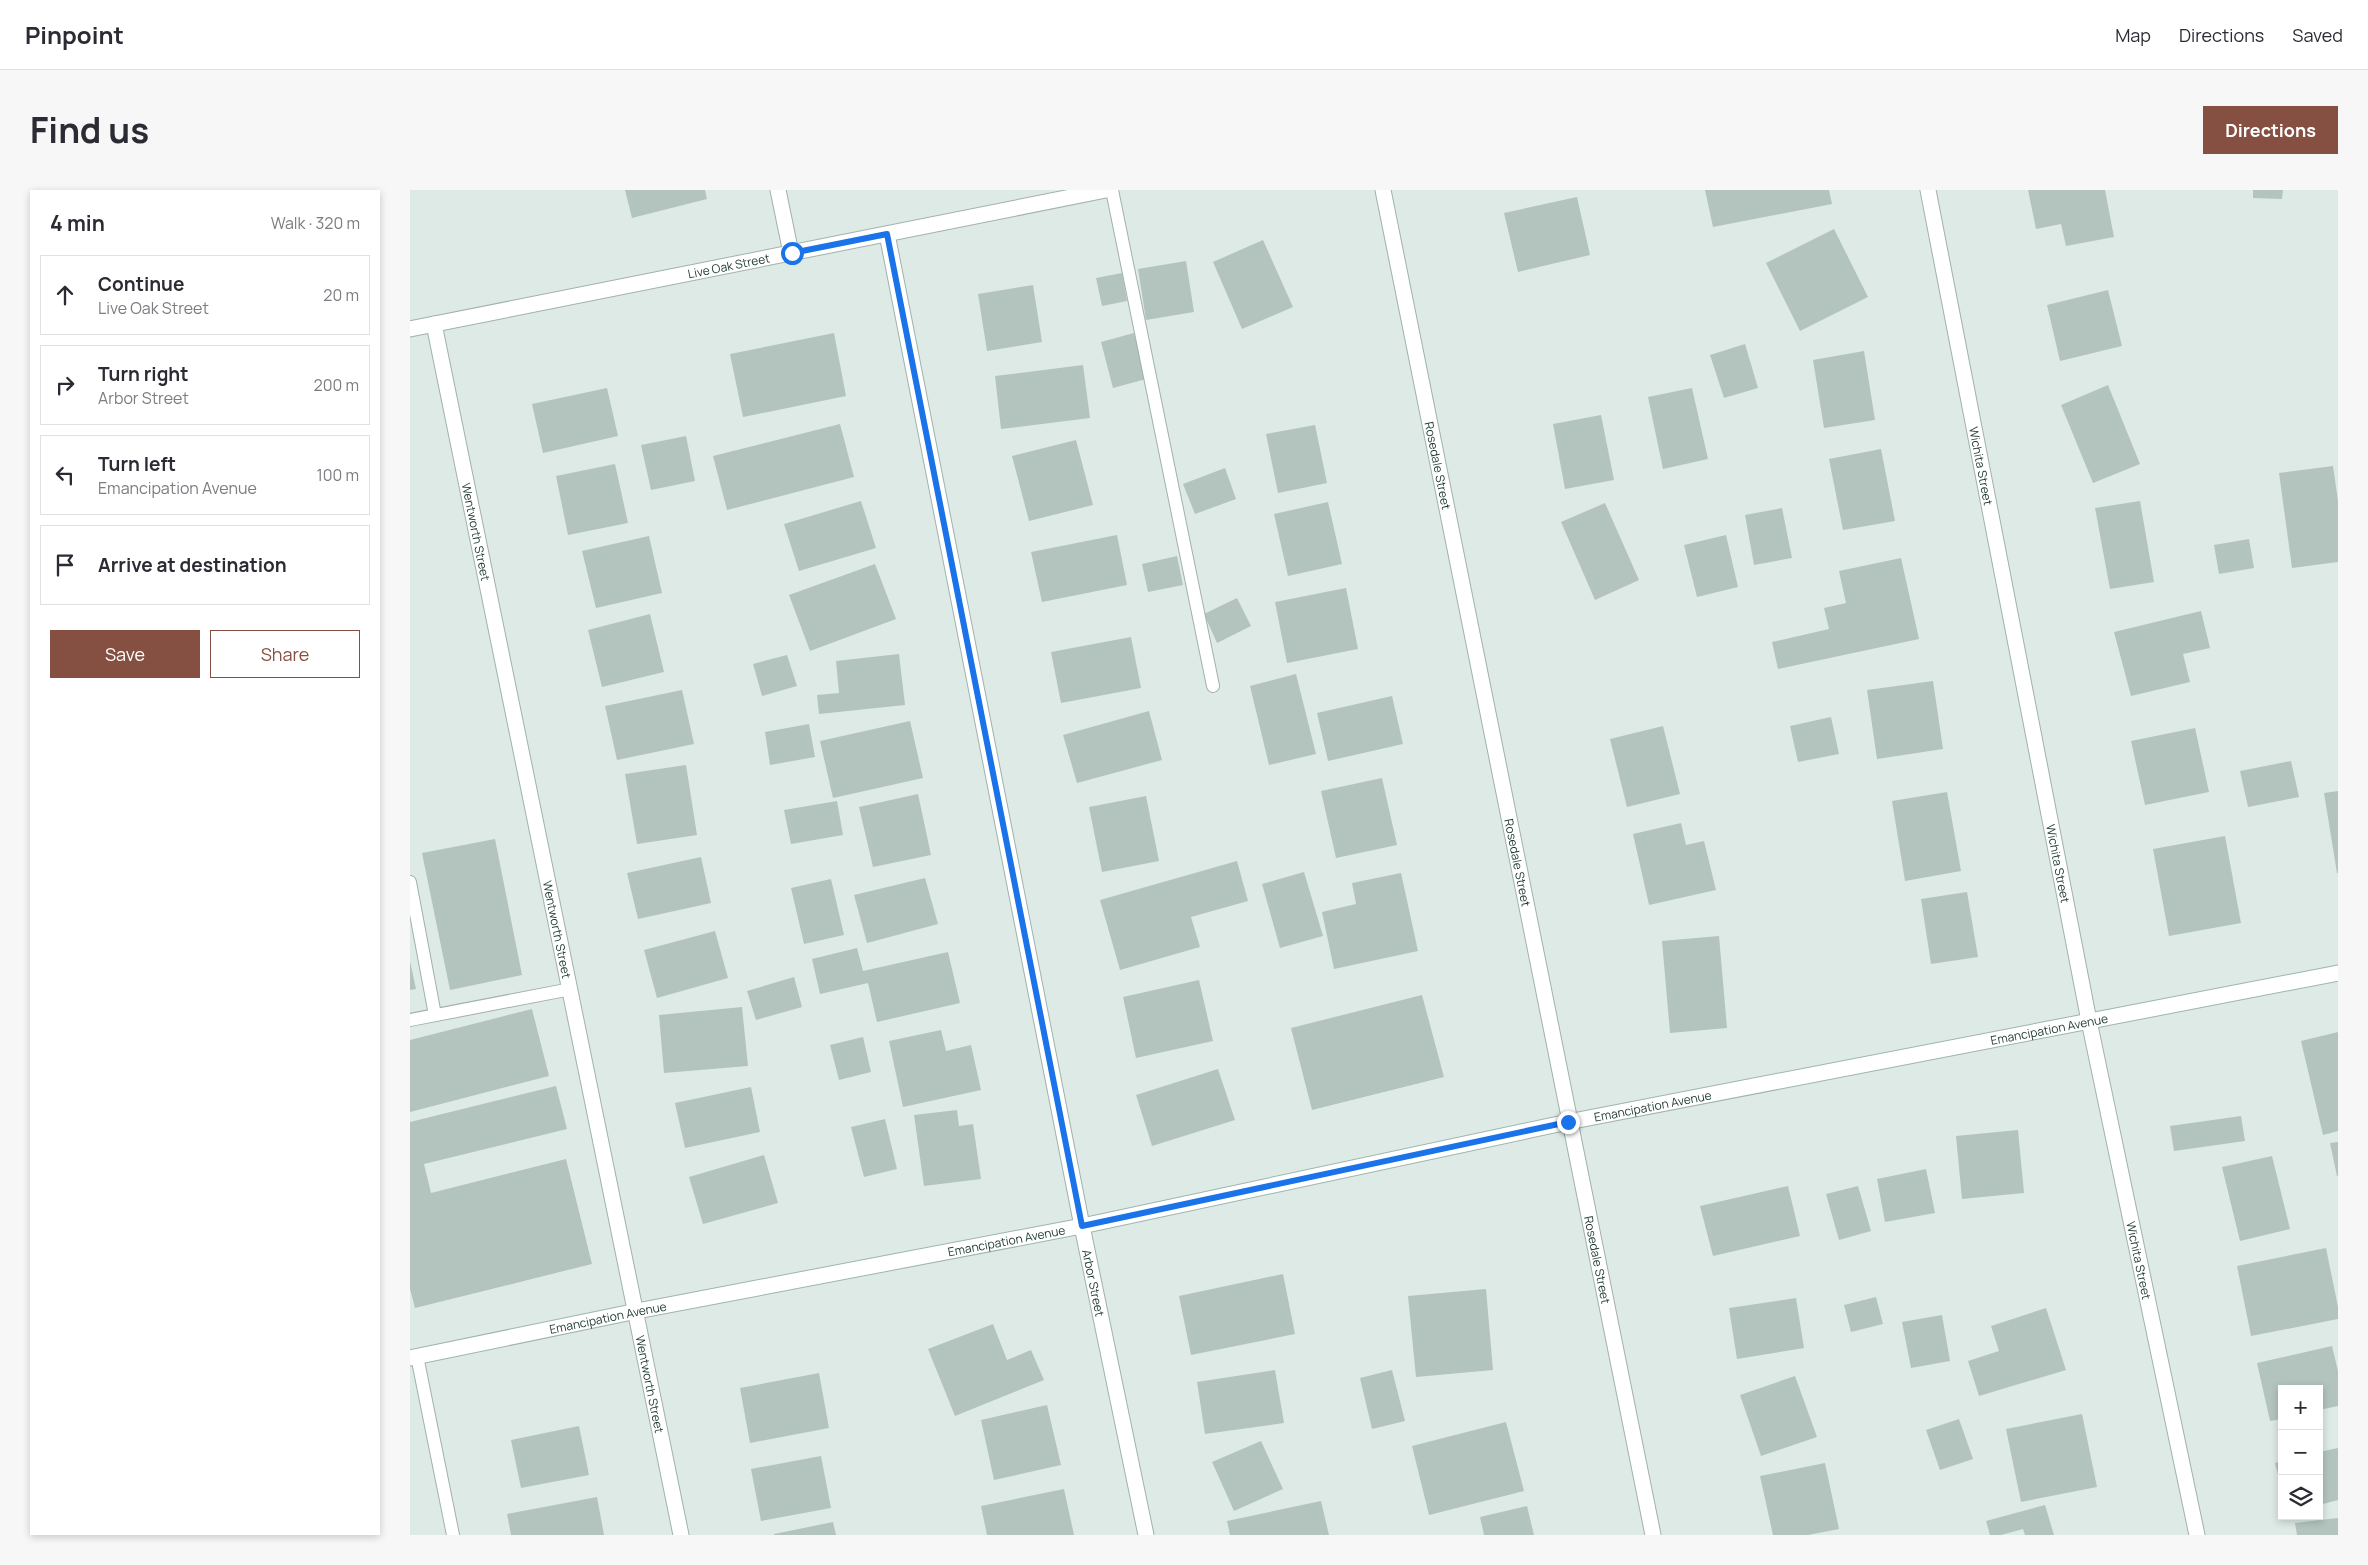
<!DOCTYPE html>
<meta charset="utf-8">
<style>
body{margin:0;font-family:Manrope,sans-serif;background:#f7f7f7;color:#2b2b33}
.controls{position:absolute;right:15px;bottom:15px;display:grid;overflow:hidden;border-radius:0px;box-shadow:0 2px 8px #0003}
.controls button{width:45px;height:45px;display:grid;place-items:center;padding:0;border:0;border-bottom:1px solid #e1e1e2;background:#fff;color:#2b2b33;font:25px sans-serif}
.stop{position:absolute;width:15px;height:15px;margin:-11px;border:4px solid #1a73e8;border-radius:50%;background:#fff}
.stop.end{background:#1a73e8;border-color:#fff;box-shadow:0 1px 5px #0008}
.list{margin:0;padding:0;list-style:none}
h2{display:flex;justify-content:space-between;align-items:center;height:65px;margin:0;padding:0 20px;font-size:21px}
h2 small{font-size:16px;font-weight:400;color:#7c7c81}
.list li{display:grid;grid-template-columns:32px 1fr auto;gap:15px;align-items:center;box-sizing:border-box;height:80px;margin:0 10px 10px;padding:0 10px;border:1px solid #e1e1e2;border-radius:0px}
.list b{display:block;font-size:19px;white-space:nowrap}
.list p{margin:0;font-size:16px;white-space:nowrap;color:#7c7c81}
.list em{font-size:16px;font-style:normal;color:#7c7c81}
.actions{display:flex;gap:10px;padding:15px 20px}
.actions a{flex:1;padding:11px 0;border:1px solid #855041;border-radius:0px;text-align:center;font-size:18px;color:#855041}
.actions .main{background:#855041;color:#fff}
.icon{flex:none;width:28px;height:28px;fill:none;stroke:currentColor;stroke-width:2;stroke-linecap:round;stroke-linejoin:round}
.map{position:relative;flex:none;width:1928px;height:1345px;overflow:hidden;border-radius:0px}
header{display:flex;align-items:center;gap:30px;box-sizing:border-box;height:70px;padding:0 25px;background:#fff;border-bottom:1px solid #e1e1e2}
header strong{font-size:24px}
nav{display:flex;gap:28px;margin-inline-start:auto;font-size:18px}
.intro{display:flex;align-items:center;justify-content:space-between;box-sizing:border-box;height:120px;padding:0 30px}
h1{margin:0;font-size:35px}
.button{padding:12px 22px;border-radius:0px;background:#855041;color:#fff;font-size:18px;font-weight:700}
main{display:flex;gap:30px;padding:0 30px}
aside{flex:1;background:#fff;border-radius:0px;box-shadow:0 2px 8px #0003}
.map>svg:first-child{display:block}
.building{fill:#b3c4be}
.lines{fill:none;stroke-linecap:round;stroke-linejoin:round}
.service-casing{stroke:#a1b1ac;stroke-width:14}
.minor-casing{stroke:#a1b1ac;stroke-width:17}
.secondary-casing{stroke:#9db5ad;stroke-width:17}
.service{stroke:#fff;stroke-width:12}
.minor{stroke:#fff;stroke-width:15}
.secondary{stroke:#fff;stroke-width:15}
.route{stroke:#1a73e8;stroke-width:6}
.labels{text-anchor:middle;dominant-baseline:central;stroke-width:4;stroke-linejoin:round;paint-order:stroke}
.street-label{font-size:12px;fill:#1f3933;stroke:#eef6f2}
</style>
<header>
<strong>Pinpoint</strong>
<nav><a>Map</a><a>Directions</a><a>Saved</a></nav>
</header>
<div class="intro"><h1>Find us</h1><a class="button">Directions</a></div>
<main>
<aside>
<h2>4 min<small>Walk · 320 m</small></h2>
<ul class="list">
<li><svg class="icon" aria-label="ahead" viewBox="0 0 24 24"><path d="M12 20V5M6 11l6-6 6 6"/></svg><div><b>Continue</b><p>Live Oak Street</p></div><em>20 m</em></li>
<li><svg class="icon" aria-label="right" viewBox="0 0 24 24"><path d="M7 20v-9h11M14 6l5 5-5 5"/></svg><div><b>Turn right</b><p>Arbor Street</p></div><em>200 m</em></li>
<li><svg class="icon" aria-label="left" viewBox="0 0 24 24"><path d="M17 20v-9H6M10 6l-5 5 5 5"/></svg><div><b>Turn left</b><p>Emancipation Avenue</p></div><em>100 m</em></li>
<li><svg class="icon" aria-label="arrive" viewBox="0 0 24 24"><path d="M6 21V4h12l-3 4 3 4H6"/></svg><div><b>Arrive at destination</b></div></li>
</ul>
<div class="actions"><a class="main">Save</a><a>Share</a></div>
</aside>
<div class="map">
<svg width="1928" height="1345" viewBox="0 0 1928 1345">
<rect width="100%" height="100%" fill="#deeae5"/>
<g class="building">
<path d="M215,0H295L297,9L222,28Z"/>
<path d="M1295,0H1419L1422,14L1303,37Z"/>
<path d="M1618,0H1695L1704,47L1656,56L1651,34L1626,39Z"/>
<path d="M1843,0H1873L1872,9L1843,8Z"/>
<path d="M1167,7L1180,65L1108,82L1094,23Z"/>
<path d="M1424,39L1458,107L1390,141L1356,73Z"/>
<path d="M853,50L883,117L832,139L803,72Z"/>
<path d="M776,71L784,122L736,130L728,79Z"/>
<path d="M712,83L717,111L692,116L686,88Z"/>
<path d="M623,95L632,152L577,161L568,104Z"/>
<path d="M1698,100L1712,156L1650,171L1637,115Z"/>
<path d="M424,143L436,206L333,227L320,164Z"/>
<path d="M724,143L736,189L703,198L691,152Z"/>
<path d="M1335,154L1348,198L1314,208L1300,165Z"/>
<path d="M1454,161L1465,230L1414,238L1403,170Z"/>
<path d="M673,175L680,228L591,239L585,186Z"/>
<path d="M1698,195L1730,274L1683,293L1651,215Z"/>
<path d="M197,198L208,246L133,263L122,214Z"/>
<path d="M1282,198L1298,269L1253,279L1238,207Z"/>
<path d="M1191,225L1204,290L1155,299L1143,234Z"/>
<path d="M430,234L444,287L317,320L303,266Z"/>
<path d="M905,235L917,293L868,303L856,244Z"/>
<path d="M276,246L285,291L241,300L231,255Z"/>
<path d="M666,250L683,315L619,331L602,266Z"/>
<path d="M1471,259L1485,331L1433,340L1419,269Z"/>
<path d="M205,274L218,333L158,345L146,286Z"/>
<path d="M1923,276L1928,311V372L1882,378L1869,283Z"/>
<path d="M815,278L826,309L785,324L773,294Z"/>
<path d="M451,311L466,358L389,381L374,334Z"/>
<path d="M1730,311L1744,392L1700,399L1685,318Z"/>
<path d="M918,312L932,374L878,386L864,324Z"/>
<path d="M1195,313L1229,390L1185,410L1151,332Z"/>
<path d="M1372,318L1382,368L1344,375L1335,325Z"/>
<path d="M707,345L717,395L632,412L621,362Z"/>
<path d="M1316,345L1328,397L1287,407L1274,355Z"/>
<path d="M239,346L252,403L186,418L172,361Z"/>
<path d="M1839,349L1844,378L1809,384L1804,355Z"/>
<path d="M767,366L773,395L738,402L732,374Z"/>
<path d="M1491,368L1509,449L1368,479L1362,452L1419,439L1414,418L1436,413L1429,381Z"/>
<path d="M465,374L486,429L400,461L379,405Z"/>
<path d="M936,398L948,459L877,473L865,412Z"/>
<path d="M827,408L841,436L807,453L794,424Z"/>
<path d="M1791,421L1800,458L1773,464L1780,492L1721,506L1704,442Z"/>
<path d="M240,424L254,482L192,497L178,440Z"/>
<path d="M721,447L731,498L651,513L641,462Z"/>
<path d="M489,464L495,515L409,524L407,505L429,503L426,471Z"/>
<path d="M377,465L387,496L352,506L343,474Z"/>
<path d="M886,484L906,564L859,575L840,496Z"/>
<path d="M1523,491L1533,559L1467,569L1457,500Z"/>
<path d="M272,500L284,554L207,570L195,516Z"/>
<path d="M982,506L993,554L918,571L907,523Z"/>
<path d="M739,521L752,570L667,593L653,545Z"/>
<path d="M1421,527L1429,564L1388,572L1380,536Z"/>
<path d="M500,531L513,588L423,608L410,551Z"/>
<path d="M399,534L405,567L360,575L355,542Z"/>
<path d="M1253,536L1270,604L1217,617L1200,549Z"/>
<path d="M1785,538L1799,602L1735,615L1721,551Z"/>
<path d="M1881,571L1889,607L1838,617L1830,581Z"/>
<path d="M276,575L287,645L227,654L215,584Z"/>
<path d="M972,588L987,655L926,668L911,601Z"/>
<path d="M1928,601V683H1927L1914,603Z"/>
<path d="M1537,602L1551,681L1495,691L1482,611Z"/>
<path d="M508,604L521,665L463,677L449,617Z"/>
<path d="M736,606L749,671L692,682L679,617Z"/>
<path d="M427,611L433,645L381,654L374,620Z"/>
<path d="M1271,633L1276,655L1294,651L1306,700L1239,715L1223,644Z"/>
<path d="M1815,646L1831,733L1759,746L1743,659Z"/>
<path d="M85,649L112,785L40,800L12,663Z"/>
<path d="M291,667L301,713L228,729L217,683Z"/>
<path d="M827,671L838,711L781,727L790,757L710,780L690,710Z"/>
<path d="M894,682L913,746L870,758L852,694Z"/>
<path d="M991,683L1008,761L924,779L912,722L946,714L942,693Z"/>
<path d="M515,688L528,734L457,753L444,705Z"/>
<path d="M421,689L434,745L394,754L381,698Z"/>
<path d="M1557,702L1568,767L1521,774L1511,709Z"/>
<path d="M305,741L318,788L247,808L234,760Z"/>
<path d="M1309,746L1317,838L1260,843L1252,751Z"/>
<path d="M447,758L453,781L538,762L550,813L467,832L458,793L410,804L402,769Z"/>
<path d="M0,771L6,799L0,800Z"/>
<path d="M384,787L392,817L346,830L337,801Z"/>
<path d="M789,790L803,851L726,868L713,807Z"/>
<path d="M1012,805L1034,887L902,920L881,838Z"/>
<path d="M332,817L338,876L254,883L249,825Z"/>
<path d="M122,819L139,886L0,922V850Z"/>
<path d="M531,840L536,861L561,855L571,900L493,917L479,851Z"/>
<path d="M1928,842V941L1913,945L1891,851Z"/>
<path d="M453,847L461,882L429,890L420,855Z"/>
<path d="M808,879L825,930L742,956L726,905Z"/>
<path d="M146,896L157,939L14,974L21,1003L156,969L182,1074L5,1118L0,1099V932Z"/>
<path d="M341,897L350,942L275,958L265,913Z"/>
<path d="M547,920L549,936L563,934L571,989L514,996L504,925Z"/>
<path d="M1831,926L1835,951L1764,961L1760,936Z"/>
<path d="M475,929L487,979L454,987L441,937Z"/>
<path d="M1608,940L1614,1003L1552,1009L1546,946Z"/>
<path d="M1928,952V986H1927L1920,953Z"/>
<path d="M354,965L368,1013L293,1034L279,987Z"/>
<path d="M1862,966L1880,1039L1830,1051L1812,977Z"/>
<path d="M1516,979L1525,1023L1475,1032L1467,989Z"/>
<path d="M1378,996L1390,1046L1303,1066L1290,1016Z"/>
<path d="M1448,996L1461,1041L1429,1050L1416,1004Z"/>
<path d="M1916,1058L1928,1117V1129L1841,1146L1827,1076Z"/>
<path d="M873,1084L885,1144L781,1165L769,1106Z"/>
<path d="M1076,1099L1083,1180L1006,1187L998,1106Z"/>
<path d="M1466,1107L1473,1134L1441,1142L1434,1115Z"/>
<path d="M1386,1108L1394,1158L1327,1169L1319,1118Z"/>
<path d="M1636,1118L1656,1180L1569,1206L1558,1171L1589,1161L1581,1136Z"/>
<path d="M1532,1125L1540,1171L1501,1178L1492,1132Z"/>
<path d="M583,1134L597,1170L621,1160L634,1190L545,1226L518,1159Z"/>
<path d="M1922,1156L1928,1181V1216L1909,1220V1199H1872V1229L1860,1231L1847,1173Z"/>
<path d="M865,1180L874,1233L795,1244L787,1192Z"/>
<path d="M982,1180L995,1231L962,1239L950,1188Z"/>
<path d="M409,1183L419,1238L340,1253L330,1198Z"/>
<path d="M1385,1186L1407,1247L1351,1266L1330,1205Z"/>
<path d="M637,1215L651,1275L584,1290L571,1230Z"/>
<path d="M1672,1224L1687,1297L1611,1312L1596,1239Z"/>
<path d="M1549,1229L1563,1269L1530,1280L1516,1240Z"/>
<path d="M1096,1232L1114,1301L1019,1325L1002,1256Z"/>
<path d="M169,1236L179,1285L111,1298L101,1250Z"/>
<path d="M851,1251L873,1299L824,1321L802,1272Z"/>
<path d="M1928,1258V1310L1909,1315V1262Z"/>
<path d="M411,1266L421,1318L351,1331L341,1279Z"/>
<path d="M1872,1271V1295L1871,1296L1865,1273Z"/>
<path d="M1415,1273L1429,1339L1398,1345H1363L1350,1286Z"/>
<path d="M654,1299L664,1345H577L571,1316Z"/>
<path d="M187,1307L194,1345H101L97,1324Z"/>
<path d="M911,1311L919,1345H820L817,1331Z"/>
<path d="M1635,1315L1644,1345H1615L1613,1339L1591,1345H1580L1576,1331Z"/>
<path d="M1117,1316L1124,1345H1074L1070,1327Z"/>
<path d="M1928,1328V1345H1887L1885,1333Z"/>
<path d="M423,1332L426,1345H364V1344Z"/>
</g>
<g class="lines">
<g class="service-casing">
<g id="service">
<path d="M702,0L803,496"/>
<path d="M0,692L25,825"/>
<path d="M0,830L161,799"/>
<path d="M7,1166L43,1345"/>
</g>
</g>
<g class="minor-casing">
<g id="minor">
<path d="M368,0L381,63"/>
<path id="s1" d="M973,0L1243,1345"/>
<path id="s2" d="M1518,0L1679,831L1787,1345"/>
<path id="s3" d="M477,44L672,1036L736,1345"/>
<path id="s4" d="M24,134L271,1345"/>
<path id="s5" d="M0,139L696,0"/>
</g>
</g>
<g class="secondary-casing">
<g id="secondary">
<path id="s6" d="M0,1168L227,1121L672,1036L1158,932L1928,783"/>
</g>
</g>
<use href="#service" class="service"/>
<use href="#minor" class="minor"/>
<use href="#secondary" class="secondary"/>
</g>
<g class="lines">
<path class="route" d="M382,63L477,44L672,1036L1158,932"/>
</g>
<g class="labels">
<g class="street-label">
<text stroke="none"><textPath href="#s5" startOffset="325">Live Oak Street</textPath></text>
<text stroke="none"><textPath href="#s1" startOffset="281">Rosedale Street</textPath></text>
<text stroke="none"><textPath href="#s2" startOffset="281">Wichita Street</textPath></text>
<text stroke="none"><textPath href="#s4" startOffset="212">Wentworth Street</textPath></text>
<text stroke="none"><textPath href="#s1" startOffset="686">Rosedale Street</textPath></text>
<text stroke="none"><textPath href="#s2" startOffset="686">Wichita Street</textPath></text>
<text stroke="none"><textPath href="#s4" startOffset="618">Wentworth Street</textPath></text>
<text stroke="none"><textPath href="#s6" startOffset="1672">Emancipation Avenue</textPath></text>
<text stroke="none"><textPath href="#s6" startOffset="1268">Emancipation Avenue</textPath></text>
<text stroke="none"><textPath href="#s6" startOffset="608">Emancipation Avenue</textPath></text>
<text stroke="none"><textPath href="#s1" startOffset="1091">Rosedale Street</textPath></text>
<text stroke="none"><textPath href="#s2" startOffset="1091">Wichita Street</textPath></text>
<text stroke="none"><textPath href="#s3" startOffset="1069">Arbor Street</textPath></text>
<text stroke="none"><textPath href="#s6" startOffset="202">Emancipation Avenue</textPath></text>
<text stroke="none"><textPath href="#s4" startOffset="1082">Wentworth Street</textPath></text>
</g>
</g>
</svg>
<div class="controls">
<button>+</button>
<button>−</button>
<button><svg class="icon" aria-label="layers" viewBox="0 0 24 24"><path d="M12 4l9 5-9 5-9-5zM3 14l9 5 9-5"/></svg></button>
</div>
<div class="stop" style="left:382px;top:63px"></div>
<div class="stop end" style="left:1158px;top:932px"></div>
</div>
</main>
